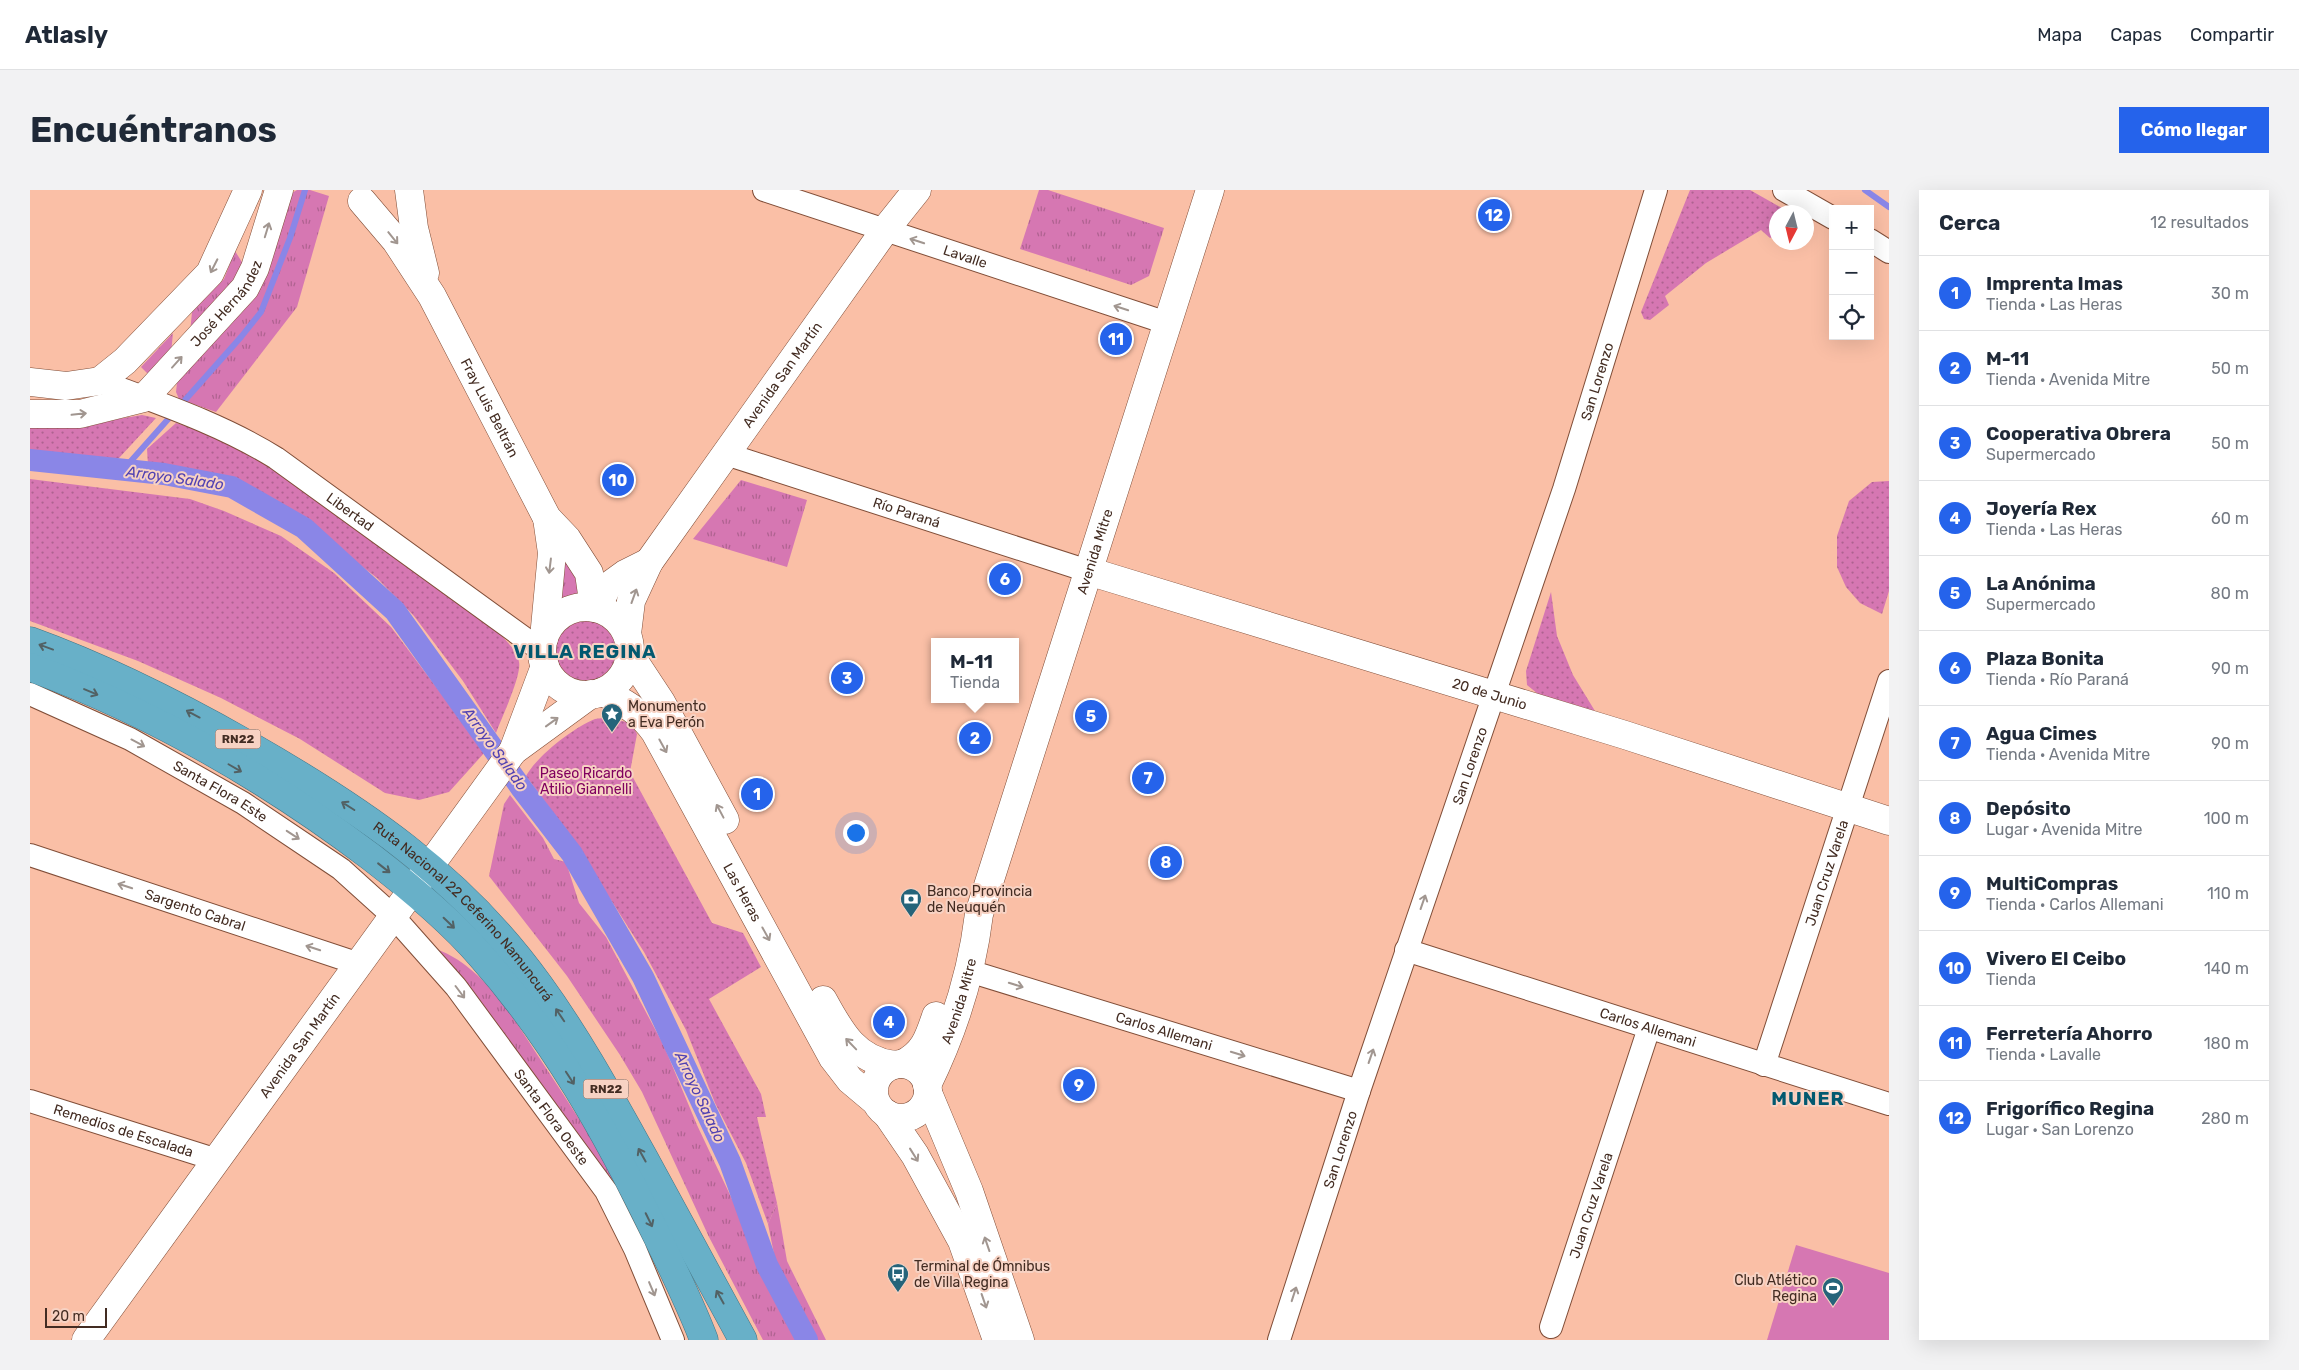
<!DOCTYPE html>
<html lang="es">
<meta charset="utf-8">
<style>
body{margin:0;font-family:Rubik,sans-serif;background:#f2f2f3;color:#1f2937}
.controls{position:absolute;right:15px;top:15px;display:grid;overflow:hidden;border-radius:0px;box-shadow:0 5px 20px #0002}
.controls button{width:45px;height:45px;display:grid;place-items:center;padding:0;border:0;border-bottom:1px solid #e0e1e3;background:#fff;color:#1f2937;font:25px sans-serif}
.compass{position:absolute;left:1739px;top:15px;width:45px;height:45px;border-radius:50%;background:#fff;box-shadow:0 5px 20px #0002;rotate:187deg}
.scale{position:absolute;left:15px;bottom:12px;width:62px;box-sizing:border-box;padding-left:5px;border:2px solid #432c22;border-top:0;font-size:14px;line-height:18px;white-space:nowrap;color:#432c22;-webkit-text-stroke:4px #f7d2c3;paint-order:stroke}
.you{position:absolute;left:825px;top:642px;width:18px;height:18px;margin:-12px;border:4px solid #fff;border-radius:50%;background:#1a73e8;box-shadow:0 0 0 8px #1a73e833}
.badge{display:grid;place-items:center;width:32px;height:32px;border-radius:50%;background:#2563eb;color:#fff;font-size:16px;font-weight:700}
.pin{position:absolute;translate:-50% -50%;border:2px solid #fff;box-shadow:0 1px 5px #0006}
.popup{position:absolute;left:901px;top:448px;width:88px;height:65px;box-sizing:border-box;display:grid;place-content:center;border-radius:0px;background:#fff;filter:drop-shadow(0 1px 4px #0005);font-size:16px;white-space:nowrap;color:#747a83}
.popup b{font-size:19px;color:#1f2937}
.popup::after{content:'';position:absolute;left:50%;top:100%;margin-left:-10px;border:10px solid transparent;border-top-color:#fff}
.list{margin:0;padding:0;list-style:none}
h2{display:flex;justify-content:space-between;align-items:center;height:65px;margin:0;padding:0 20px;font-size:21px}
h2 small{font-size:16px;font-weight:400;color:#747a83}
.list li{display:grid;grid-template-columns:32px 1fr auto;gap:15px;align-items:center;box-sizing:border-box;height:75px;padding:0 20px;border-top:1px solid #e0e1e3}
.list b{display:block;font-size:19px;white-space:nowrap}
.list p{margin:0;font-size:16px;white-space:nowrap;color:#747a83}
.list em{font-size:16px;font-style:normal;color:#747a83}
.icon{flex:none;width:28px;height:28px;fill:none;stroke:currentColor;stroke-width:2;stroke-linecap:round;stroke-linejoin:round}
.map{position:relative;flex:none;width:1859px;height:1150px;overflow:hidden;border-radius:0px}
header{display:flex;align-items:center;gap:30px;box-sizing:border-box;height:70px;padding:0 25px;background:#fff;border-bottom:1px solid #e0e1e3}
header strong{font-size:24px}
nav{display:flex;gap:28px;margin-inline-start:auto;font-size:18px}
.intro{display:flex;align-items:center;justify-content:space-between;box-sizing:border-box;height:120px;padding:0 30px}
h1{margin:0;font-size:35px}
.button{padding:12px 22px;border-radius:0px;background:#2563eb;color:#fff;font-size:18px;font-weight:700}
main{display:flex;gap:30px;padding:0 30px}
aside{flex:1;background:#fff;border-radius:0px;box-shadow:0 5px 20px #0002}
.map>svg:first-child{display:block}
.grass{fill:url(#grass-tufts)}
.park{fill:url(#park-dots)}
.garden{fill:#d677b2}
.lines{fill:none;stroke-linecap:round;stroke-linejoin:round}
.stream{stroke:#8a86e7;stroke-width:6}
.canal{stroke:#8a86e7;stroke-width:22}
.minor-casing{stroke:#814e38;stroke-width:24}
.tertiary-casing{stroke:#814e38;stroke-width:29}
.secondary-casing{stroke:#814e38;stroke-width:29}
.trunk-casing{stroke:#427585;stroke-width:29}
.minor{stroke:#fff;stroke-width:22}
.tertiary{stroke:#fff;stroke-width:28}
.secondary{stroke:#fff;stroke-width:28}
.trunk{stroke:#68b0c8;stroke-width:28}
.oneway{stroke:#a19690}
.oneway2{stroke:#526164}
.labels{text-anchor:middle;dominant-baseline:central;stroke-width:4;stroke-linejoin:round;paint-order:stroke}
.shield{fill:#f7d2c3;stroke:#795e52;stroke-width:1}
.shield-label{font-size:12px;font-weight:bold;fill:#432c22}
.street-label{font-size:14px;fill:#432c22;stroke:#f7d2c3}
.poi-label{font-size:14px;fill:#432c22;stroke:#f7d2c3;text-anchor:start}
.park-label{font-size:14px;fill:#80015f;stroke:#f7d2c3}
.water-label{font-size:15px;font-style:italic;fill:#5041b2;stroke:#f7d2c3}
.district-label{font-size:19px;font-weight:bold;letter-spacing:1px;fill:#025970;stroke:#f7d2c3}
</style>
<header>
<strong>Atlasly</strong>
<nav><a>Mapa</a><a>Capas</a><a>Compartir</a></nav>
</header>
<div class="intro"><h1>Encuéntranos</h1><a class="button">Cómo llegar</a></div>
<main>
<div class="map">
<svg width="1859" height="1150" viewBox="0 0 1859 1150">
<defs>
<pattern id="grass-tufts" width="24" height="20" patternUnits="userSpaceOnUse" patternTransform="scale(1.25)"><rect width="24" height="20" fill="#d677b2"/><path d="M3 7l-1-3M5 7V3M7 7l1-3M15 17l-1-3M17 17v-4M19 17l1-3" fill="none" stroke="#af6290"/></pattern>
<pattern id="park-dots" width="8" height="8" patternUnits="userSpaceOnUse" patternTransform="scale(1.25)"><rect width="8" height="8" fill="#d677b2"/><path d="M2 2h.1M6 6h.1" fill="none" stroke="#af6290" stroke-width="1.8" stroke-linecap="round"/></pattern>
</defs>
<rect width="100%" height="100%" fill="#fabfa6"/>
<g class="grass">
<path d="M267,0H280L299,6L267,117L186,222L149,209L146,202L147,193L257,6Z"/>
<path d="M1009,0H1018L1134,38L1119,86L1101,95L990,59Z"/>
<path d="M205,61L215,77L160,143L162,122L194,89Z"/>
<path d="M143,143L141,163L120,186L111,177Z"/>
<path d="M711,290L777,310L757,377L663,349Z"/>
<path d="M530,360L538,362L552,405L528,414Z"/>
<path d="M480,605L513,648L524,669L536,672L549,713L576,747L634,856L667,935L709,1024L737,1096L766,1150H733L679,1047L612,902L590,865L537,786L459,686L474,614Z"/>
<path d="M406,759C456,777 486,833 514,875C539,913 563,950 586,989L580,990Z"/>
<path d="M747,1013L757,1071L796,1150H781L747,1079L738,1034Z"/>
</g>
<g class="park">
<path d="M1660,0H1720L1759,22H1746V46L1740,48L1731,40L1676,73L1635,106L1639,115L1620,130L1614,129L1611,122Z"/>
<path d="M112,225L126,228L89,268L58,273L0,262V236L70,232Z"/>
<path d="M146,233L198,249L252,280L469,443C476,451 487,460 489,472C492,485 471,529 466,543L433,491L384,426L347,388L261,322L215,296L168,280L118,275L117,259Z"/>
<path d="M0,289L160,309L194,321L251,346L304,383L361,437L455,562L419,602L389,610L355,603L270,549L191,508L108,471L0,431Z"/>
<path d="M1859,291V401L1852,424L1830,413L1816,397L1807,377V346L1819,311L1842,292Z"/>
<path d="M1521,402L1527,446L1543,485L1565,521L1508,504L1497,495L1496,481Z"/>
<circle cx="555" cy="461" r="31"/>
<path d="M580,528L596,532L603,537L607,544L600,582L682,733L713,743L731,777L679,809L731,904L736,927H727L747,1013L738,1034L716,973L685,913L656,840L614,762L537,641L496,586C507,566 543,538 565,529C569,528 575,528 580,528Z"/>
</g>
<path class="garden" d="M1766,1055L1859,1083V1150H1737Z"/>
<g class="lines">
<g class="stream">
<path d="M1835,0L1859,17"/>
<path d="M93,280L211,147L231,122L260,48L275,0"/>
</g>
<path class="canal" d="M0,270L134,284L202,297L274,338L365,421L492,599L542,664L613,787L700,972L737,1075L777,1150"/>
<g class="minor-casing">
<g id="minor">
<path id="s1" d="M734,0L1137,133"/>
<path d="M1754,0L1803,28"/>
<path d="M1840,50L1859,62"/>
<path id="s2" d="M70,191C131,214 191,234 246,268L512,461"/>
<path id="s3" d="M696,264L1058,381"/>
<path id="s4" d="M0,504L100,549L213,613L311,679L363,726L426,797L576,1001L605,1059L643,1150"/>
<path id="s5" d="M0,665L329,774"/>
<path id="s6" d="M1376,760L1859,914"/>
<path id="s7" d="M939,781L1329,901"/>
<path id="s8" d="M1734,875L1859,491"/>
<path id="s9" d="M0,911L187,970"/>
<path id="s10" d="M1521,1137L1619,838"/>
<path id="s11" d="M1249,1150L1329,901L1534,299L1626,0"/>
</g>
</g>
<g class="tertiary-casing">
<g id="tertiary">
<path d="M379,0L384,38L395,83"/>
<path id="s12" d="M332,11L366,51L402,106L517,328L537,349L559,383L564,418"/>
<path d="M0,192L36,196L70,191L95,171L180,83L218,0"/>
<path id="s13" d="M0,224H50L114,208L215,98L225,78L249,0"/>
<path id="s14" d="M1058,381L1595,545L1859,631"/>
<circle cx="556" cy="461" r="44"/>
<path d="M567,418L577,397L595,384L619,372"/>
<path id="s15" d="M597,444L601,411L619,372L855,40L887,0"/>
<path d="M514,448L522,363L517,328"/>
<path d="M600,465L631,512L695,630"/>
<path id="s16" d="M572,502C593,511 611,522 625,542L803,868L820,890L845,911"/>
<path d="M483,561L515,476"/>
<path d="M793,810C810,841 825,870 864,875"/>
<path id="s17" d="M56,1150L483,561L561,504"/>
</g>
</g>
<g class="secondary-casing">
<g id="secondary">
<path d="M872,874C894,864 899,847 906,826"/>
<circle cx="871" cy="901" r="27"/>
<path id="s18" d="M897,895C923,842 942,782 949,724L1180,0"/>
<path d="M898,903L939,1001L990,1150"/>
<path d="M857,924L885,965L932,1051L967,1150"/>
</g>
</g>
<g class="trunk-casing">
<g id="trunk">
<path id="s19" d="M0,451C75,478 146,514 215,553C329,618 432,687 509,795C549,850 581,909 614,968C647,1029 680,1089 713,1150"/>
<path d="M0,477C121,522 238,589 341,667C380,697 419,729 451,766C523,847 578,945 625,1042C642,1077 660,1113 674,1150"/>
</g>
</g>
<use href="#minor" class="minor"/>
<use href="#tertiary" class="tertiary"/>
<use href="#secondary" class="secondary"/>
<use href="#trunk" class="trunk"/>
</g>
<defs><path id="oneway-shaft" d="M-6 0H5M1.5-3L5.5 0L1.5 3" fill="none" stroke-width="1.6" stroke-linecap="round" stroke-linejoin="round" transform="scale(1.25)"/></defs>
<g class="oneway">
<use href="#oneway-shaft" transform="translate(237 40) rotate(-73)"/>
<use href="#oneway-shaft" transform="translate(363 48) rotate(51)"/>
<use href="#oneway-shaft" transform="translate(887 51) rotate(-162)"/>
<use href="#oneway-shaft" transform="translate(184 76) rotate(117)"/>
<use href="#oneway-shaft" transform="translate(1091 118) rotate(-162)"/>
<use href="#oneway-shaft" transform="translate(147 172) rotate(-48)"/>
<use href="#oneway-shaft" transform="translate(49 224) rotate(-6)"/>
<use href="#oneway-shaft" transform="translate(520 376) rotate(97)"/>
<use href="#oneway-shaft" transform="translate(604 406) rotate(-70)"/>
<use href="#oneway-shaft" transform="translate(522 532) rotate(-36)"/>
<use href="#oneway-shaft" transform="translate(108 553) rotate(28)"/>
<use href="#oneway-shaft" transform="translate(633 556) rotate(61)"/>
<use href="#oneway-shaft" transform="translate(690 621) rotate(-118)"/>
<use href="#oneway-shaft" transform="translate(263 645) rotate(33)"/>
<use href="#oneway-shaft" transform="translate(95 696) rotate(-162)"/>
<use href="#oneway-shaft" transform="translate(1393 712) rotate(-71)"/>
<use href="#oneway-shaft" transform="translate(736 744) rotate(61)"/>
<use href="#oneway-shaft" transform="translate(283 758) rotate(-162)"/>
<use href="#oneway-shaft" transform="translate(986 795) rotate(17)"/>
<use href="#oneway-shaft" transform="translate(430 802) rotate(53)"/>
<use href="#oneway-shaft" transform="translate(821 854) rotate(-134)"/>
<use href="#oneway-shaft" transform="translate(1208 864) rotate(17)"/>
<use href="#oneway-shaft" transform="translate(1341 866) rotate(-71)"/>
<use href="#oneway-shaft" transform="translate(884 965) rotate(58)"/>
<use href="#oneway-shaft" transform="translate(957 1054) rotate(-109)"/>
<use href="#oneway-shaft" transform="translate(622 1099) rotate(67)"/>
<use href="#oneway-shaft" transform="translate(1264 1104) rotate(-72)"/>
<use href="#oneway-shaft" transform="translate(954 1111) rotate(71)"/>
</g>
<g class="oneway2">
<use href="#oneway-shaft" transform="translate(16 457) rotate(-160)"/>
<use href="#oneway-shaft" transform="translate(61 502) rotate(23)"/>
<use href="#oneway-shaft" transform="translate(163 524) rotate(-152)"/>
<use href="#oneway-shaft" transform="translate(205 578) rotate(30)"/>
<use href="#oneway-shaft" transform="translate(318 616) rotate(-148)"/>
<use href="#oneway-shaft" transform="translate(354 678) rotate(38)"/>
<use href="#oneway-shaft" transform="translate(419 733) rotate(44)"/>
<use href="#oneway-shaft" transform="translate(530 825) rotate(-124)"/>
<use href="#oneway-shaft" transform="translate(540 888) rotate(57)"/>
<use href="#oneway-shaft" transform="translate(612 965) rotate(-119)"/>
<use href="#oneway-shaft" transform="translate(619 1030) rotate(64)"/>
<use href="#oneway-shaft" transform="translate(690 1107) rotate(-119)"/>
</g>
<defs>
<g id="sight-pin" transform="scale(1.125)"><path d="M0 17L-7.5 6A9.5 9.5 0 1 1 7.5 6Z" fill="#25647a" stroke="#f7d2c3"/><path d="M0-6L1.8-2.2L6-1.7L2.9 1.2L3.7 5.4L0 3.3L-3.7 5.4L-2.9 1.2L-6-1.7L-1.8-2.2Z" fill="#fff"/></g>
<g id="bank-pin" transform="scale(1.125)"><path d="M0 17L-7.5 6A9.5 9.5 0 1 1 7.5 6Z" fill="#25647a" stroke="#f7d2c3"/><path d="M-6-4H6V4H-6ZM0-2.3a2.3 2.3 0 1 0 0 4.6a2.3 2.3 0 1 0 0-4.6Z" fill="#fff"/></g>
<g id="bus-pin" transform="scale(1.125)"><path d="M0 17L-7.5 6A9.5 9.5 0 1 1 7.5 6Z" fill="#25647a" stroke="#f7d2c3"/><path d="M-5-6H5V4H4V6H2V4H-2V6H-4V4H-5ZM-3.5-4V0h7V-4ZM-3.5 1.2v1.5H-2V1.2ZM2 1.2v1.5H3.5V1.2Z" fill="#fff"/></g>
<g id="stadium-pin" transform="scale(1.125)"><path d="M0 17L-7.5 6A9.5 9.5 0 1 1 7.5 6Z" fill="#25647a" stroke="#f7d2c3"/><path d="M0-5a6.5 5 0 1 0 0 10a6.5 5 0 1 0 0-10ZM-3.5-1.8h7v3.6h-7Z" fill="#fff"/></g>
</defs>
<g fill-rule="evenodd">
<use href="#sight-pin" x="582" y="524"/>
<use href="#bank-pin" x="881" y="709"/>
<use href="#bus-pin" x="868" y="1084"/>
<use href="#stadium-pin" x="1803" y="1098"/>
</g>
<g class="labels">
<g class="shield">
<rect x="185.5" y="539.5" width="45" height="19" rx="4"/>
<rect x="553.5" y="889.5" width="45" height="19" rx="4"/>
</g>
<g class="shield-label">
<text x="208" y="549">RN22</text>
<text x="576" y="899">RN22</text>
</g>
<g class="street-label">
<text stroke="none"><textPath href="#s1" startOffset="212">Lavalle</textPath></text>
<text stroke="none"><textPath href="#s13" startOffset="242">José Hernández</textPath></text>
<text stroke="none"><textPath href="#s15" startOffset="306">Avenida San Martín</textPath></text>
<text stroke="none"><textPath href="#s11" startOffset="1010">San Lorenzo</textPath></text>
<text stroke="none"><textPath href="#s12" startOffset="244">Fray Luis Beltrán</textPath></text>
<text stroke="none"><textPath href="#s2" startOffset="284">Libertad</textPath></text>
<text stroke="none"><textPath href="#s3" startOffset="190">Río Paraná</textPath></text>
<text stroke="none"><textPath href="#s18" startOffset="560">Avenida Mitre</textPath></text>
<text stroke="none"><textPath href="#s14" startOffset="420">20 de Junio</textPath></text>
<text stroke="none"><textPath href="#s11" startOffset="605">San Lorenzo</textPath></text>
<text stroke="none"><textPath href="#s4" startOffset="214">Santa Flora Este</textPath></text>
<text stroke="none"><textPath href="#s8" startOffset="202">Juan Cruz Varela</textPath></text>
<text stroke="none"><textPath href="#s16" startOffset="250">Las Heras</textPath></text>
<text stroke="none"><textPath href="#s5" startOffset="174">Sargento Cabral</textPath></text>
<text stroke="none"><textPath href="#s19" startOffset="516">Ruta Nacional 22 Ceferino Namuncurá</textPath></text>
<text stroke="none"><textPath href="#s18" startOffset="90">Avenida Mitre</textPath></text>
<text stroke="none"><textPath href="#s6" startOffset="254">Carlos Allemani</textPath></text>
<text stroke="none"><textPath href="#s7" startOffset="204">Carlos Allemani</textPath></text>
<text stroke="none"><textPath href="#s17" startOffset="364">Avenida San Martín</textPath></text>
<text stroke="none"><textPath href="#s4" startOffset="684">Santa Flora Oeste</textPath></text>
<text stroke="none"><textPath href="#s9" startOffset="98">Remedios de Escalada</textPath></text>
<text stroke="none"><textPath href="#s11" startOffset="200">San Lorenzo</textPath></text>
<text stroke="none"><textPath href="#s10" startOffset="128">Juan Cruz Varela</textPath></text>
</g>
<g class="poi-label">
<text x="598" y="516">Monumento<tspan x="598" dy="16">a Eva Perón</tspan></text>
<text x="897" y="701">Banco Provincia<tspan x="897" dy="16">de Neuquén</tspan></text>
<text x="884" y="1076">Terminal de Ómnibus<tspan x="884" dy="16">de Villa Regina</tspan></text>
<text x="1787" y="1090" text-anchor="end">Club Atlético<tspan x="1787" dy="16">Regina</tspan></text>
</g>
<g class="park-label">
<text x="556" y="583">Paseo Ricardo<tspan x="556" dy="16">Atilio Giannelli</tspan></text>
</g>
<g class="water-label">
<text transform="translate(145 288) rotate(8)">Arroyo Salado</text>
<text transform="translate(465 559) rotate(54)">Arroyo Salado</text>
<text transform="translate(670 907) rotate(65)">Arroyo Salado</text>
</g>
<g class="district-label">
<text x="555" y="461">VILLA REGINA</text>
<text x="1778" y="908">MUNER</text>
</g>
</g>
</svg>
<div class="controls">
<button>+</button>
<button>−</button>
<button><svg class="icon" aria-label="locate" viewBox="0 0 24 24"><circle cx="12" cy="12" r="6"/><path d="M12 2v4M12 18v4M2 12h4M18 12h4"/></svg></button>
</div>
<svg class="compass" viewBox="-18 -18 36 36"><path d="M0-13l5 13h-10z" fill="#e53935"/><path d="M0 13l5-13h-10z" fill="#747a83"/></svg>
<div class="scale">20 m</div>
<div class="you"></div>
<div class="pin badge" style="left:727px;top:604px">1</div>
<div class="pin badge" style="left:945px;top:548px">2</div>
<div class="popup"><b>M-11</b>Tienda</div>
<div class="pin badge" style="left:817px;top:488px">3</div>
<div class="pin badge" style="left:859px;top:832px">4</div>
<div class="pin badge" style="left:1061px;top:526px">5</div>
<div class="pin badge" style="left:975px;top:389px">6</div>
<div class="pin badge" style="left:1118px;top:588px">7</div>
<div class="pin badge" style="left:1136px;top:672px">8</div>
<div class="pin badge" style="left:1049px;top:895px">9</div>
<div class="pin badge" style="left:588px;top:290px">10</div>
<div class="pin badge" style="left:1086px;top:149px">11</div>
<div class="pin badge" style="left:1464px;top:25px">12</div>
</div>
<aside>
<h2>Cerca<small>12 resultados</small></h2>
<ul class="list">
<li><span class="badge">1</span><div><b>Imprenta Imas</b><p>Tienda · Las Heras</p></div><em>30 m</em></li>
<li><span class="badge">2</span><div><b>M-11</b><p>Tienda · Avenida Mitre</p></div><em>50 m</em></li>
<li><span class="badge">3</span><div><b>Cooperativa Obrera</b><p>Supermercado</p></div><em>50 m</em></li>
<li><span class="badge">4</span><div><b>Joyería Rex</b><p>Tienda · Las Heras</p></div><em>60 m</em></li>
<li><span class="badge">5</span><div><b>La Anónima</b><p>Supermercado</p></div><em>80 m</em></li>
<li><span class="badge">6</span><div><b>Plaza Bonita</b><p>Tienda · Río Paraná</p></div><em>90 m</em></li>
<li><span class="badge">7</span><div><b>Agua Cimes</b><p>Tienda · Avenida Mitre</p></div><em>90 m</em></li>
<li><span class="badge">8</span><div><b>Depósito</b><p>Lugar · Avenida Mitre</p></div><em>100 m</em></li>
<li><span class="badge">9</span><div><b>MultiCompras</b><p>Tienda · Carlos Allemani</p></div><em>110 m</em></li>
<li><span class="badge">10</span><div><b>Vivero El Ceibo</b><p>Tienda</p></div><em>140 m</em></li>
<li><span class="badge">11</span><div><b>Ferretería Ahorro</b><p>Tienda · Lavalle</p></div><em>180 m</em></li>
<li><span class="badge">12</span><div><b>Frigorífico Regina</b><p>Lugar · San Lorenzo</p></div><em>280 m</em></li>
</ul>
</aside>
</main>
